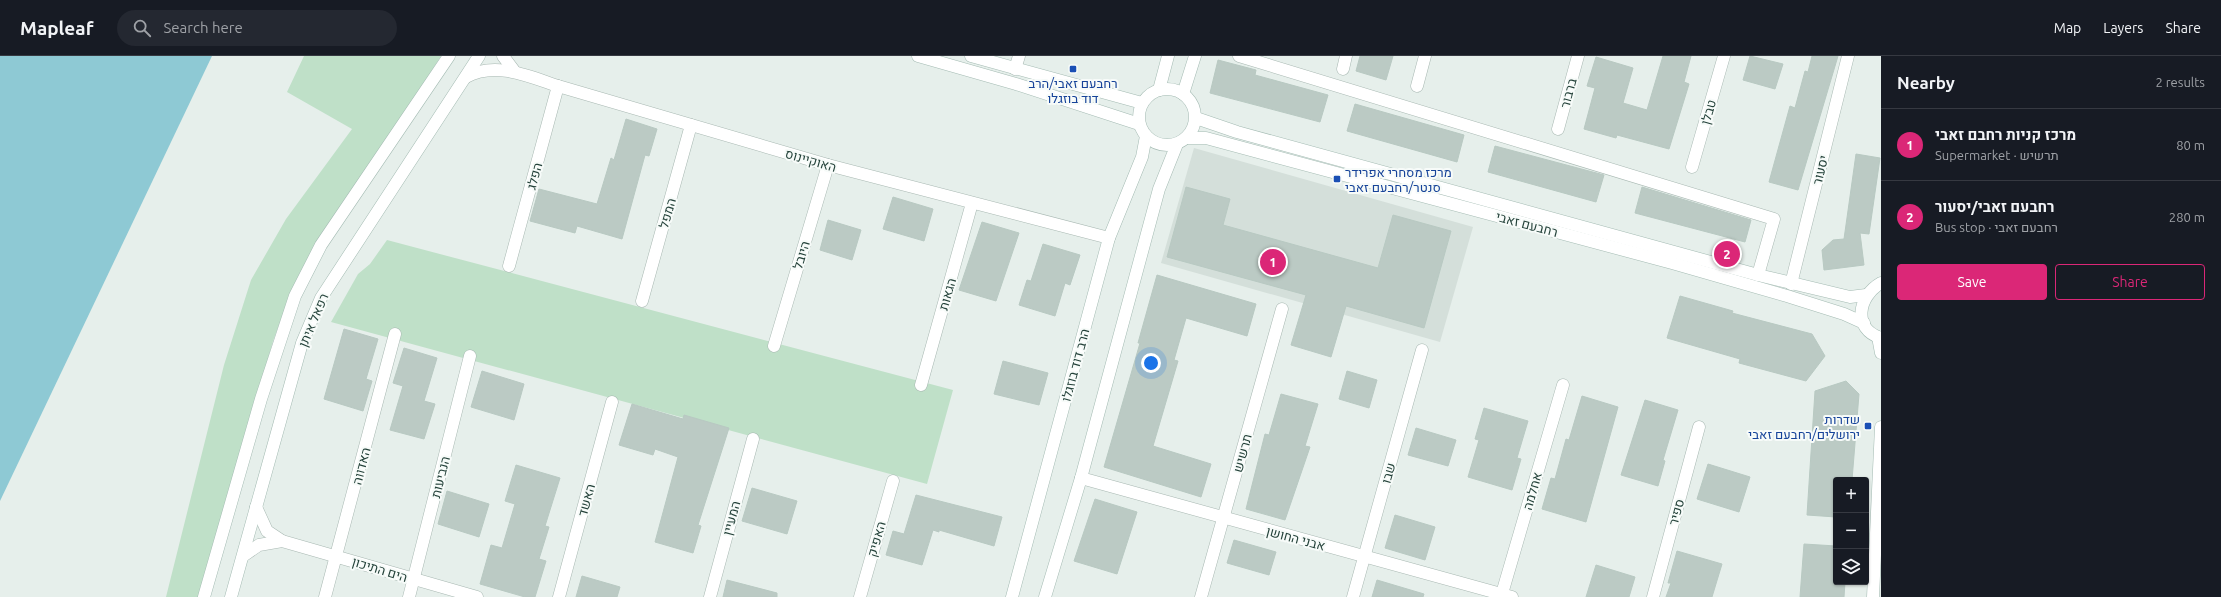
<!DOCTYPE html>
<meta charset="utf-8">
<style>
body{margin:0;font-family:Ubuntu,Heebo,sans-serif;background:#242831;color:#f1f3f6}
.controls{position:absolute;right:12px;bottom:12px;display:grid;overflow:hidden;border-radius:4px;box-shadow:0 1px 3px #0004}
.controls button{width:36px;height:36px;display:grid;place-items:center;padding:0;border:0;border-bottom:1px solid #363941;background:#171b24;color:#f1f3f6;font:20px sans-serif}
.you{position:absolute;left:1151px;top:307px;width:14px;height:14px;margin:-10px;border:3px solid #fff;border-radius:50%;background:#1a73e8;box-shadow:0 0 0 6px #1a73e833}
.badge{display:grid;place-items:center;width:26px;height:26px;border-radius:50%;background:#db2777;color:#fff;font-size:13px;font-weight:700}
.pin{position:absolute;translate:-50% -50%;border:2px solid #fff;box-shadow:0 1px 4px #0006}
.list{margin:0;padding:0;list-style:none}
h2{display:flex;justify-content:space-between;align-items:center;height:52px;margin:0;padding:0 16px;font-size:17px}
h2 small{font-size:13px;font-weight:400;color:#9ea1a6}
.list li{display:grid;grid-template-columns:26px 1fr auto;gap:12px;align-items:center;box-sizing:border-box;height:72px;padding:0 16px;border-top:1px solid #363941}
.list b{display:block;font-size:15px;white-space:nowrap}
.list p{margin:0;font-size:13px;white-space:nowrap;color:#9ea1a6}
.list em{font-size:13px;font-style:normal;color:#9ea1a6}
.actions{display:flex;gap:8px;padding:12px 16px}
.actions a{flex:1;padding:9px 0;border:1px solid #db2777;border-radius:4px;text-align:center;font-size:14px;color:#db2777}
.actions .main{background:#db2777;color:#fff}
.icon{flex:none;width:22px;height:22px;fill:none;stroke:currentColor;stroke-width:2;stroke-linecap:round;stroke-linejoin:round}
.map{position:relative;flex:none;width:1881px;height:541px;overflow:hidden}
header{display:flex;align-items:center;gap:24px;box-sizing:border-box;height:56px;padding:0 20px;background:#171b24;border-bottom:1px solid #363941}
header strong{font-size:19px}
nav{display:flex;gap:22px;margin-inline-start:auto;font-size:14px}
.search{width:280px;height:36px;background:#242831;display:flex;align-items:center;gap:10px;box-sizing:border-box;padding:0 14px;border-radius:22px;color:#9ea1a6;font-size:15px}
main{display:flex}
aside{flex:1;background:#171b24}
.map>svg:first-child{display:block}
.built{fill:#d4dfda}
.green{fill:#bfe0c8}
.water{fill:#8ec9d4}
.building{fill:#bbcac4;stroke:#b8c9c2}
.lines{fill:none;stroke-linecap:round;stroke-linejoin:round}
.street-casing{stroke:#a8b8b2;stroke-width:13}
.secondary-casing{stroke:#a4bbb3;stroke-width:13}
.street{stroke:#fff;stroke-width:12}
.secondary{stroke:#fff;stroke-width:12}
.transit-dot{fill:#1a4fb4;stroke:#f7fbf9;stroke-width:1.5}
.labels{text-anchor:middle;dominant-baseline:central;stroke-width:4;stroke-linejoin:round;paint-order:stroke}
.transit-label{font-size:13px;fill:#164399;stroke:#f7fbf9}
.street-label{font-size:13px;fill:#24423a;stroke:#f7fbf9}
</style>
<header>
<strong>Mapleaf</strong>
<div class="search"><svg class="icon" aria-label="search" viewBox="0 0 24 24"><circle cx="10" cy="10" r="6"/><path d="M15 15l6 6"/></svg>Search here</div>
<nav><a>Map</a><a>Layers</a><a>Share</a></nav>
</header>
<main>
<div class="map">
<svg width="1881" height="541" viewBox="0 0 1881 541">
<rect width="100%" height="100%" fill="#e6efeb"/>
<path class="built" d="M1194,92L1473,171L1440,286L1161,207Z"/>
<g class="green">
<path d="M304,0H441L292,234L273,285L200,541H166L224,309L251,224L286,163L352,73L287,36Z"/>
<path d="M387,184L953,334L927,428L331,266L358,218L370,208Z"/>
</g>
<path class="water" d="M0,0H212L0,445Z"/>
<g class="building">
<path d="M1360,0H1393L1386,24L1356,15Z"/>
<path d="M1663,0H1691L1684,26L1689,28L1669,93L1617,79L1616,82L1584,73L1595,32L1587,30L1596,1L1633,12L1623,47L1647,54Z"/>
<path d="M1750,0L1783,8L1775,33L1743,24Z"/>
<path d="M1812,0H1838L1798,134L1769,126L1790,50L1795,52L1805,15L1808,16Z"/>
<path d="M1218,4L1256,14L1255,19L1328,39L1320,66L1210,37Z"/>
<path d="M1355,48L1464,79L1457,106L1347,75Z"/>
<path d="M626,63L657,73L649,100L645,99L622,183L577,170L575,177L530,165L539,133L597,148L611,102L614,104Z"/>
<path d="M1495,90L1604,119L1596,146L1488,116Z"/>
<path d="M1856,98L1880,102L1869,178L1860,177L1864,209L1824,214L1822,194L1833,184L1844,183Z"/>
<path d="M1186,131L1230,143L1223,169L1378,212L1393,159L1451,175L1424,272L1346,250L1331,301L1291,289L1306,239L1167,201Z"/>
<path d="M1642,131L1751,164L1745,186L1635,157Z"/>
<path d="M893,141L933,153L924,185L883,173Z"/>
<path d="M828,164L861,174L852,204L820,194Z"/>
<path d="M982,166L1019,177L996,245L959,234Z"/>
<path d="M1043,188L1080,199L1070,229L1065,227L1055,260L1019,249L1027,224L1031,225Z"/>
<path d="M1157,219L1256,248L1247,280L1186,262L1174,304L1178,305L1153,390L1211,408L1201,441L1104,411L1140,287H1138Z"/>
<path d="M1680,240L1733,255L1732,257L1812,278L1825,300L1806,325L1739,307L1740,303L1667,282Z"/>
<path d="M344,273L378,283L366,323L372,325L363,355L324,343Z"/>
<path d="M404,292L437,302L424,345L435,348L424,383L390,374L403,330L393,327Z"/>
<path d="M1003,305L1048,317L1039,349L994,338Z"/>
<path d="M482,315L524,328L514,364L471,351Z"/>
<path d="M1347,315L1377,324L1369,352L1339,343Z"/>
<path d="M1846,325L1859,338L1852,424H1836V461L1807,459L1815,335Z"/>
<path d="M1281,338L1318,348L1305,390L1310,391L1285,464L1246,453L1265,378L1269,379Z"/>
<path d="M1582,340L1618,351L1586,466L1542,453L1551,422L1555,423L1566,383L1569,384Z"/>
<path d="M1645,344L1678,354L1663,404L1665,405L1658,430L1621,419Z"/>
<path d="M632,348L683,363L684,359L729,372L698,469L701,470L693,497L655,486L678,401L655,393L653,399L619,389Z"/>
<path d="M1484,352L1528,365L1517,402L1521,403L1512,434L1468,421L1479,384L1475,383Z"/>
<path d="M1416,372L1456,384L1448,410L1408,399Z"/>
<path d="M1708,408L1750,421L1739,456L1697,443Z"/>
<path d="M516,409L560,422L545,470L549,471L539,503L546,505L535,541H525L480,528L491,489L502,492L515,448L505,445Z"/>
<path d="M752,432L797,445L787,478L742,465Z"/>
<path d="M447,435L489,448L479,481L438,468Z"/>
<path d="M916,439L1002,461L994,490L939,474V476L933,474L922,509L886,499L893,475L904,478Z"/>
<path d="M1095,443L1137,456L1117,518L1074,505Z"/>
<path d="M1395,459L1435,471L1425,504L1385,492Z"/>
<path d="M1234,484L1276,496L1269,519L1227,507Z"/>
<path d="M1804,488L1836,490V526H1845L1844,541H1800Z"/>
<path d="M1677,495L1722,508L1712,541H1666L1671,527H1668Z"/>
<path d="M1596,509L1635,521L1629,541H1586Z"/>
<path d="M582,520L620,531L617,541H576Z"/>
<path d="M727,524L777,537V541H723Z"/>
<path d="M1377,524L1424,538L1423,541H1372Z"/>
</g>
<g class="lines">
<g class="street-casing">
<g id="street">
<path d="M503,0L515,16"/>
<path d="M1239,0L1774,163L1758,219"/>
<path d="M1015,13L1019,0"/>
<path d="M1343,13L1346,0"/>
<path d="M466,21C495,5 528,20 558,30L828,109L1109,182"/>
<path d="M1417,30L1425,0"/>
<path d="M1558,73L1578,0"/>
<path d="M1692,111L1724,0"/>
<path d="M509,210L558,30"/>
<path d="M1791,228L1848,0"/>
<path d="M642,245L691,69"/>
<path d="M774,290L828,109"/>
<path d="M921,329L972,147"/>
<path d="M1081,422L1512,541"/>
<path d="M256,451L267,475L282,485L477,541"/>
<path d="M243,500L259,489L282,485"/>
<path d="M325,541L395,278"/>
<path d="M409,541L470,300"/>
<path d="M559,541L612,346"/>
<path d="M710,541L753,383"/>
<path d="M860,541L893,425"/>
<path d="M1201,541L1282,253"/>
<path d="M1353,541L1422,294"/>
<path d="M1501,541L1563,329"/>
<path d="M1653,541L1699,371"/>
</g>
</g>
<g class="secondary-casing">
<g id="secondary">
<path d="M918,0L1016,28L1139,68"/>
<path d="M971,0L1142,47"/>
<circle cx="1167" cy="61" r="28"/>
<path d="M1159,34L1168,0"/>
<path d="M1183,38L1195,0"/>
<path d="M1196,62L1237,76L1758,219L1850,241L1866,239"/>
<path d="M1187,82H1206L1672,207L1787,240L1844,258L1864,267"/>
<path d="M1881,227C1858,240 1852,273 1881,282"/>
<path d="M1878,281L1881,297"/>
<path d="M204,541L261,343L295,240L321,189L449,0"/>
<path d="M231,541L302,287L321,242L479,0"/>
<path d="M1012,541L1109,182L1142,101L1146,80"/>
<path d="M1045,541L1081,422L1159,133L1177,88"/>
<path d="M1873,541L1881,371"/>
</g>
</g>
<use href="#street" class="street"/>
<use href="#secondary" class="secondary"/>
</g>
<g class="transit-dot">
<rect x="1069" y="9" width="8" height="8" rx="2"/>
<rect x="1333" y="119" width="8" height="8" rx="2"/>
<rect x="1864" y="366" width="8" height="8" rx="2"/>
</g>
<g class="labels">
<g class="transit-label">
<text x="1073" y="27">רחבעם זאבי/הרב<tspan x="1073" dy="15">דוד בוזגלו</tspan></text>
<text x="1345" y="116" text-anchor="start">מרכז מסחרי אפרידר<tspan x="1345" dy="15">סנטר/רחבעם זאבי</tspan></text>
<text x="1860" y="363" text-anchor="end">שדרות<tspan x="1860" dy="15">ירושלים/רחבעם זאבי</tspan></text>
</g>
<g class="street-label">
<text transform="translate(1568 37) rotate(-75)">ברבור</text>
<text transform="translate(1708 56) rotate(-74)">טבלן</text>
<text transform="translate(811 104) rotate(16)">האוקיינוס</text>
<text transform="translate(1820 114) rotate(-76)">יסעור</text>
<text transform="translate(534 120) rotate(-75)">הפלג</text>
<text transform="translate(667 157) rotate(-74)">המפל</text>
<text transform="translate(1527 168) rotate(15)">רחבעם זאבי</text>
<text transform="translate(801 199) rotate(-73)">היובל</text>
<text transform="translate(947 238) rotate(-74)">הגאות</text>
<text transform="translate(313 264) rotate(-67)">רפאל איתן</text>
<text transform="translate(1075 309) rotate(-75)">הרב דוד בוזגלו</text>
<text transform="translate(1242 397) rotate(-75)">תרשיש</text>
<text transform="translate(361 410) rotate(-75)">האדווה</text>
<text transform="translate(1388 417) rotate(-74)">שבו</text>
<text transform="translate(440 421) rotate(-76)">הנביעות</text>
<text transform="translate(1532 435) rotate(-74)">אחלמה</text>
<text transform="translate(586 444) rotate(-75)">האשד</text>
<text transform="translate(1676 456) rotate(-75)">ספיר</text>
<text transform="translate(731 462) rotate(-75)">המעיין</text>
<text transform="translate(1296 482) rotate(15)">אבני החושן</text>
<text transform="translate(876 483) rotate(-74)">האפיק</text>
<text transform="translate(380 513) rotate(17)">הים התיכון</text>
</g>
</g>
</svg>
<div class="controls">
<button>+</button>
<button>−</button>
<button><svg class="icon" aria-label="layers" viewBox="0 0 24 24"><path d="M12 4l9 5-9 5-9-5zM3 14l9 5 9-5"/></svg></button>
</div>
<div class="you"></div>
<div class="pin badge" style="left:1273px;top:206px">1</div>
<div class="pin badge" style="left:1727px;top:198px">2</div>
</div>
<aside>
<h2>Nearby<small>2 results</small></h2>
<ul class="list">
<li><span class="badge">1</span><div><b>מרכז קניות רחבם זאבי</b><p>Supermarket · תרשיש</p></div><em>80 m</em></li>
<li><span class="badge">2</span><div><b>רחבעם זאבי/יסעור</b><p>Bus stop · רחבעם זאבי</p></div><em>280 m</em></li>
</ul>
<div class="actions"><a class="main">Save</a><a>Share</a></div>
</aside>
</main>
